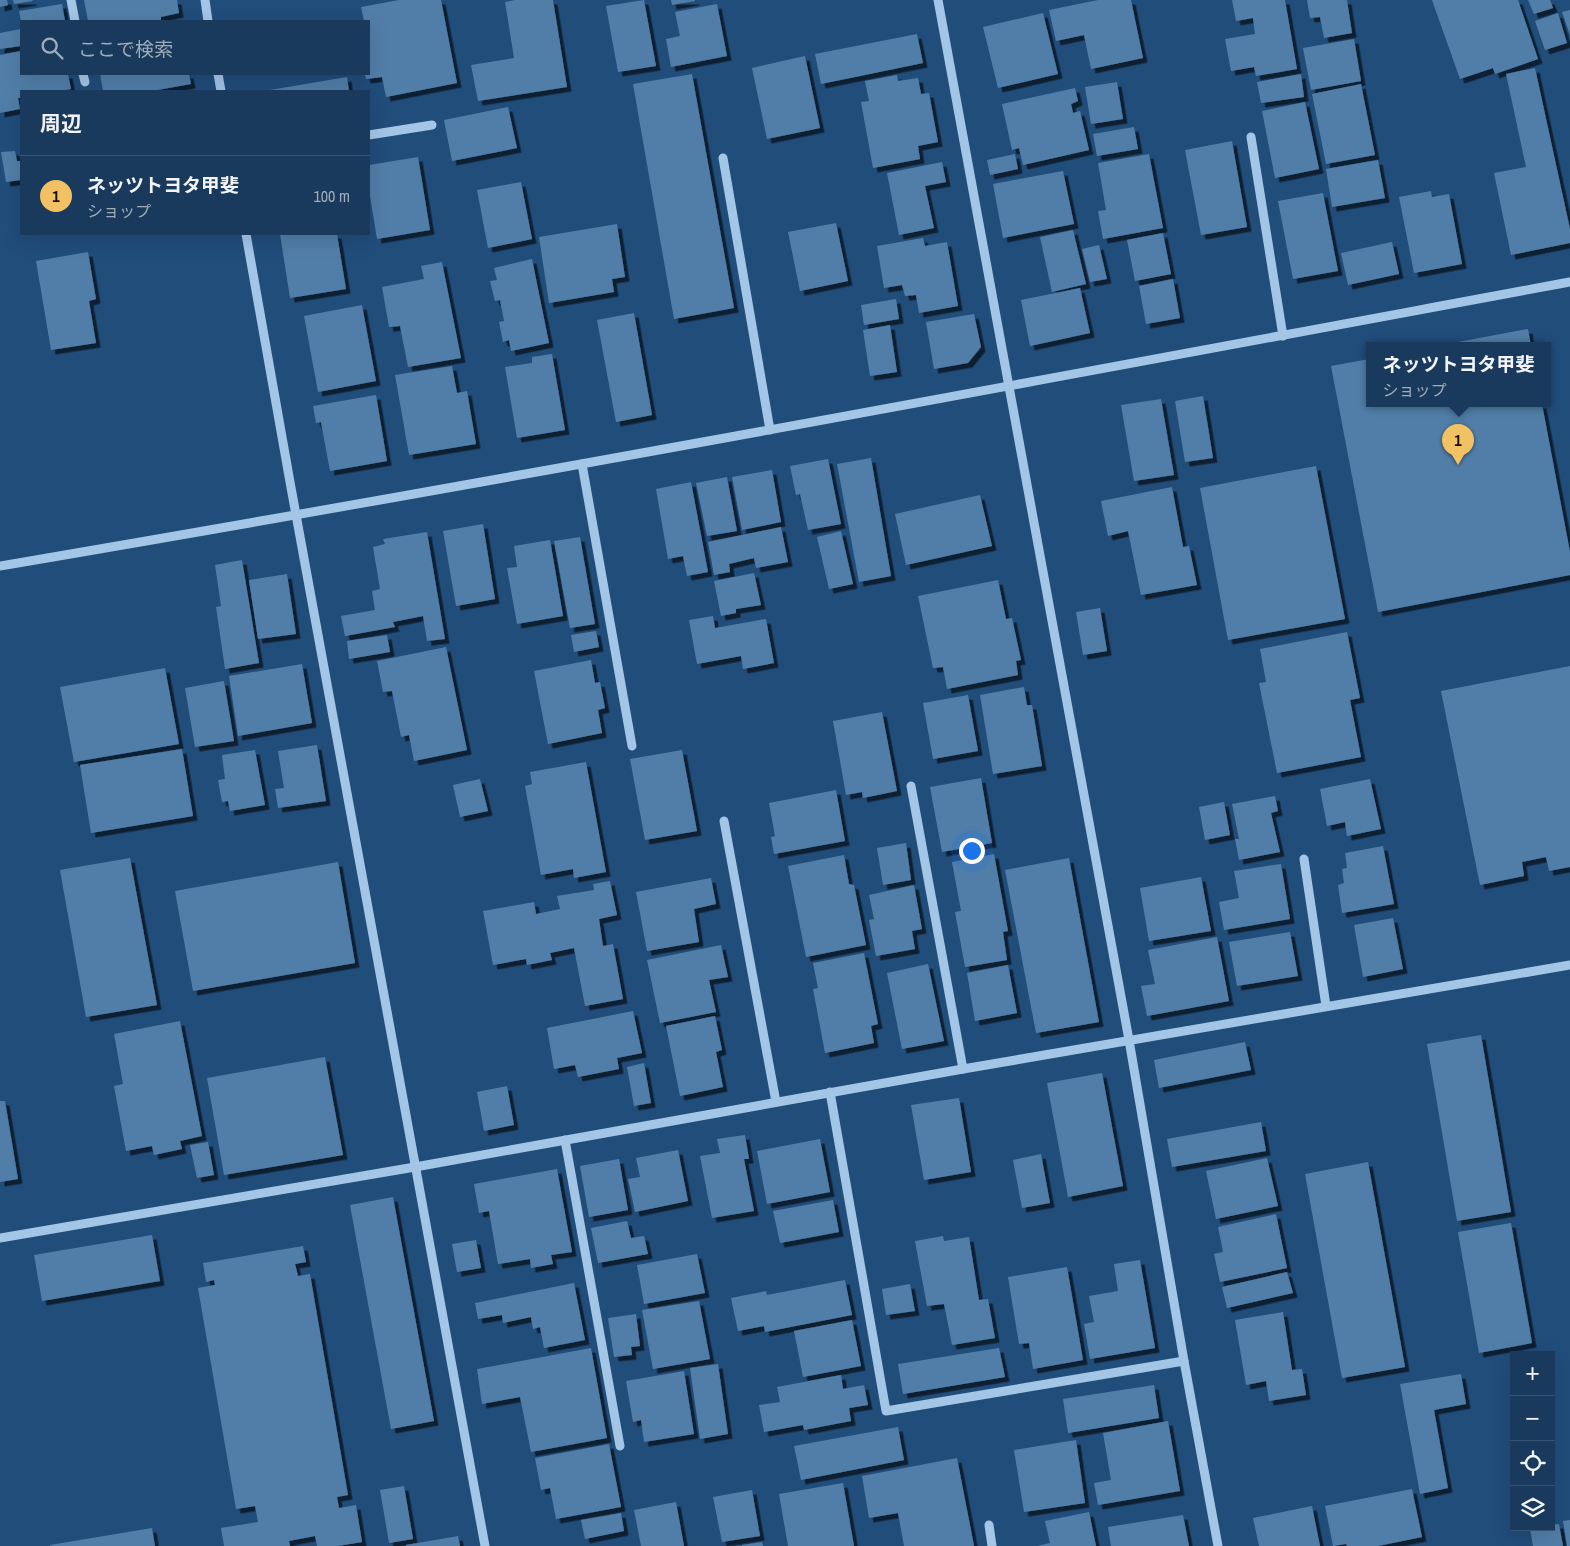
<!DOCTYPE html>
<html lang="ja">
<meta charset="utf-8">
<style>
body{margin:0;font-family:"Archivo Narrow","Noto Sans JP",sans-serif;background:#264565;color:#f1f3f6}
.controls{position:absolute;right:15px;bottom:15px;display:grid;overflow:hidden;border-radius:0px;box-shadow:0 5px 20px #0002}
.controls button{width:45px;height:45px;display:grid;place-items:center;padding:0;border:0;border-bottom:1px solid #375472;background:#193a5c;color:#f1f3f6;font:25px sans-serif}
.you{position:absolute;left:971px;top:850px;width:18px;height:18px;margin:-12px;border:4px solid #fff;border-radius:50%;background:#1a73e8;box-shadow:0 0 0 8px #1a73e833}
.badge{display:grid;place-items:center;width:32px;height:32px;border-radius:50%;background:#f2c164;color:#111;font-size:16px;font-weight:700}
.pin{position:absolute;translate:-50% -41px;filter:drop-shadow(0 1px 2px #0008)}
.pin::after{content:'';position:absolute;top:26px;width:18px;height:15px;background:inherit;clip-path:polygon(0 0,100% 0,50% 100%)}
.popup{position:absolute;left:1366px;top:342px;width:185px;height:65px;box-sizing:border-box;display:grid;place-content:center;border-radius:0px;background:#193a5c;filter:drop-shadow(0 1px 4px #0005);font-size:16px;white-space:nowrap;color:#9fadbb}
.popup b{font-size:19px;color:#f1f3f6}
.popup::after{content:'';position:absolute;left:50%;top:100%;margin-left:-10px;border:10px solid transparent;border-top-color:#193a5c}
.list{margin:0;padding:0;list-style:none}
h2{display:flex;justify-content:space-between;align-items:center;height:65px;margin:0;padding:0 20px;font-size:21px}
h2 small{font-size:16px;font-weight:400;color:#9fadbb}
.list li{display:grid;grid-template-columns:32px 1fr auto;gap:15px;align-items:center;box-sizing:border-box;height:80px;padding:0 20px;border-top:1px solid #375472}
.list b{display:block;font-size:19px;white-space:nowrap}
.list p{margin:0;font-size:16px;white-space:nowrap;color:#9fadbb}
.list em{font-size:16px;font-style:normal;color:#9fadbb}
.icon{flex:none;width:28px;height:28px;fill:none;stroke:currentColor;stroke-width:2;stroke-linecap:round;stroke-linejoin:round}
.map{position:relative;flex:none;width:1570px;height:1546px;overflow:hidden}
.search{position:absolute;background:#193a5c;box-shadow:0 5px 20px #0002;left:20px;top:20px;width:350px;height:55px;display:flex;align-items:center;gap:12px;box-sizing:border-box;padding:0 18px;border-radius:0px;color:#9fadbb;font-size:19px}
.panel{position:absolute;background:#193a5c;box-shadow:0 5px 20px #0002;left:20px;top:90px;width:350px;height:145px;border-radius:0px}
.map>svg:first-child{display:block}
.building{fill:#517ea8;filter:url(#shadow)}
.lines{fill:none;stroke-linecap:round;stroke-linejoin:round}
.minor{stroke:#a3c5e6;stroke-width:9}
</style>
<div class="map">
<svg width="1570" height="1546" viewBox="0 0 1570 1546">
<defs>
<filter id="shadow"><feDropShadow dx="4.5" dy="4.5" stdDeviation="0" flood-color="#0009"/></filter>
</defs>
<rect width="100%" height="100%" fill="#214d7b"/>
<g class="building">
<path d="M0,0H7L8,5L0,7Z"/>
<path d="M13,0H32L33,1L14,4Z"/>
<path d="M84,0H177L179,13L161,17V21H88Z"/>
<path d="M399,0H441L457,83L386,97L382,77L366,79L365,74H369V21H364L361,7Z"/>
<path d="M515,0H553L567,87L478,101L471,65L514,58L505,2Z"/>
<path d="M644,0L656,66L618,72L606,6Z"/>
<path d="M671,0H695V1L672,5Z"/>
<path d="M1098,0H1131L1143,58L1091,69L1084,35L1056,41L1049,10Z"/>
<path d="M1232,0H1285L1297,69L1256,76L1254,67L1231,71L1225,39L1255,34L1253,18L1236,21Z"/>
<path d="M1307,0H1347L1352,33L1324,38L1320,17L1310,18Z"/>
<path d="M1432,0H1518L1538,59L1495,74L1493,68L1460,79Z"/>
<path d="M1528,0H1550L1553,8L1534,14Z"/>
<path d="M62,4L65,21H21L19,11Z"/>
<path d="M717,4L727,56L671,67L666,39L680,36L675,12Z"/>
<path d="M1570,10V35L1562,12Z"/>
<path d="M1043,13L1058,74L998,88L983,27Z"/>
<path d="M1558,13L1567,43L1545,50L1535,21Z"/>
<path d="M21,29V46L0,49V33Z"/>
<path d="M917,34L923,63L821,84L815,54Z"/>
<path d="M1354,39L1361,81L1311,90L1303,48Z"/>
<path d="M21,51V74H68L71,89L60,91H21V98H18L20,109L0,113V55Z"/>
<path d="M805,56L820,128L767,139L752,68Z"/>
<path d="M1535,68L1570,229V243L1511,255L1494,173L1526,167L1506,74Z"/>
<path d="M100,74H189L191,84L152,91H103Z"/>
<path d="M692,74L734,308L674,319L633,84Z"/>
<path d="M1301,74L1304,97L1261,103L1257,82Z"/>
<path d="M897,75L898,81L918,78L921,94L929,93L938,142L918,146L920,159L873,168L861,102L869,101L865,81Z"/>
<path d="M347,77L349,91H271L270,90Z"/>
<path d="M1117,82L1123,119L1091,124L1085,87Z"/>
<path d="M1361,84L1375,155L1326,164L1312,94Z"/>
<path d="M1075,88L1078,101L1071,104L1073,113L1080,111L1089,150L1023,165L1019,148L1012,150L1002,104Z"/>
<path d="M1305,102L1319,169L1275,178L1262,111Z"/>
<path d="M508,107L517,148L452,161L444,120Z"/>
<path d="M1134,127L1138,149L1097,156L1093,134Z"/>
<path d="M1232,141L1247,227L1201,235L1185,150Z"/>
<path d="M15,151L17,161H21V180L6,182L1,152Z"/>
<path d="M1015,154L1018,169L990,175L987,160Z"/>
<path d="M1149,154L1163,228L1103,239L1098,211L1106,210L1098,163Z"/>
<path d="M418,157L430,230L377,239L369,190V165Z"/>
<path d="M1378,160L1385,198L1332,207L1326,169Z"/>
<path d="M942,162L946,182L925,186L934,228L899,235L887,173Z"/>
<path d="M1063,171L1074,224L1003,238L993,184Z"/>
<path d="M521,182L532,239L488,248L477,190Z"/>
<path d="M1431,191L1432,197L1449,194L1462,264L1414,273L1399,197Z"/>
<path d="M1323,193L1338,271L1293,279L1278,201Z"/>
<path d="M836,223L848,281L800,291L788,232Z"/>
<path d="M617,224L625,277L612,279L614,292L549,303L539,237Z"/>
<path d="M1073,230L1086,284L1052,292L1040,237Z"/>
<path d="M1163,233L1171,274L1135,281L1127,240Z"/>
<path d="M280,234H337L346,289L290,298Z"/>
<path d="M923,238L925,246L947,242L958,306L919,313L916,295L905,296L902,285L884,288L877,246Z"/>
<path d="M1392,242L1399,274L1348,285L1341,253Z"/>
<path d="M1099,245L1107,279L1090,282L1082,249Z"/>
<path d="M88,252L96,299L89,301L96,343L51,350L36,261Z"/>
<path d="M532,259L549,343L511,351L509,340L503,342L499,322L504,321L500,300L495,301L490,281L497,280L494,268Z"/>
<path d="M442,262L461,358L408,367L400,326L389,327L382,287L424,279L421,266Z"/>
<path d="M1173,279L1180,318L1146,324L1139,286Z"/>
<path d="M1080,288L1090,333L1030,346L1021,300Z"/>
<path d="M896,299L899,319L864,325L861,305Z"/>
<path d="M362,305L376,381L318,392L304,316Z"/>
<path d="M634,313L652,415L616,422L597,320Z"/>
<path d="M974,314L981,347L968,363L934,369L926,322Z"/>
<path d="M890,325L897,372L870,376L863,330Z"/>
<path d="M1528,329L1531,346H1442V345Z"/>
<path d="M552,354L565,430L517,438L505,367L532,363V357Z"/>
<path d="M1369,359V404H1542L1570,552V575L1378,612L1331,366Z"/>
<path d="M452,366L457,393L467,391L476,444L409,455L395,375Z"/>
<path d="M376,395L387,461L330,471L321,422L316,423L313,406Z"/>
<path d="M1203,396L1213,458L1185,462L1175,401Z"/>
<path d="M1161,399L1174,475L1134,481L1121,405Z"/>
<path d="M871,458L891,576L859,582L837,464Z"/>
<path d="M828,459L841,524L808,530L800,494L796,495L790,466Z"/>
<path d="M1316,466L1345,619L1228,640L1200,488Z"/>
<path d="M772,470L781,522L742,530L732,477Z"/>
<path d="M727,477L737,531L707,536L696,483Z"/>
<path d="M691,482L708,572L687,576L683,556L668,559L656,489Z"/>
<path d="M1172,487L1183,547L1189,546L1197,585L1141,595L1128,531L1108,536L1101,501Z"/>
<path d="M980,495L992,546L906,565L895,514Z"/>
<path d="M483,524L495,599L456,606L443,531Z"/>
<path d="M781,527L788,562L756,568L754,558L729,564L730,572L714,575L708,542Z"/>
<path d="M841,531L853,584L829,589L817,537Z"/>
<path d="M427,532L445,639L427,641L423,616L393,622L395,627L345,636L341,616L375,610L372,591L380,589L373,547L385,544L383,539Z"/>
<path d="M580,537L595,624L570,628L554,541Z"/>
<path d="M550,540L563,616L517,624L507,568L517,567L514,546Z"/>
<path d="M242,560L259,663L225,669L216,607L221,606L215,565Z"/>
<path d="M754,573L761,605L736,609V613L721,616L714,581Z"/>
<path d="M287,574L296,634L258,639L249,580Z"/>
<path d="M998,580L1006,619L1012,618L1021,660L1016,661L1018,675L947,689L943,667L933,668L918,596Z"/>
<path d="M1100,608L1107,651L1083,655L1076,612Z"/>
<path d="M713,616L715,628L766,619L774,663L743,669L741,656L697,664L689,620Z"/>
<path d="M596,631L599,647L574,652L571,635Z"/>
<path d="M1347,632L1360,698L1350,700L1361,757L1277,773L1259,683L1266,682L1260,649Z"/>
<path d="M387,635L390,652L349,659L347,641Z"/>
<path d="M446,647L467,750L414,761L409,735L401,737L392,691L383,692L377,661Z"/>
<path d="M591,660L595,683L600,682L605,708L598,710L602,733L548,744L534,671Z"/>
<path d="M302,664L312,723L238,736L229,676Z"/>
<path d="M1570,666V867L1549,871L1546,857L1522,862L1524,876L1480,885L1441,691Z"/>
<path d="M165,668L179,744L74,762L60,687Z"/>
<path d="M224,681L234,741L195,747L185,688Z"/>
<path d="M1024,687L1027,705H1032L1042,766L993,774L980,695Z"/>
<path d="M968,695L978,751L933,759L923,703Z"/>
<path d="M882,712L897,791L863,798L862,792L846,795L833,721Z"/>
<path d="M317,745L326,801L278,808L275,789L284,788L278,751Z"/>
<path d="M182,749L193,816L91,833L80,765Z"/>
<path d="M255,750L265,805L230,811L228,801L222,802L218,780L225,779L222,755Z"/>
<path d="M682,750L697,831L645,840L630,759Z"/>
<path d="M586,762L606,872L574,878L573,869L541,875L525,786L532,784L530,772Z"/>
<path d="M981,778L992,843L942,852L930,787Z"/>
<path d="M480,779L488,811L460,817L453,785Z"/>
<path d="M1370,779L1381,829L1347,836L1345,822L1327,826L1320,789Z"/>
<path d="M836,790L845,841L774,854L771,837L775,836L769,803Z"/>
<path d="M1275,796L1278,811L1271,813L1280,852L1239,860L1235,839H1239L1232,804Z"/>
<path d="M1224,802L1230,835L1205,840L1199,807Z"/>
<path d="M906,843L911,880L883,885L877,848Z"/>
<path d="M1383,846L1394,904L1342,913L1338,885L1344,883L1342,869L1347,868L1345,853Z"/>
<path d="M994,854L1008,931L1003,932L1007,960L965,967L955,912L961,911L952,862Z"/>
<path d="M844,855L849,884L854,885L866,945L806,957L788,866Z"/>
<path d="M130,858L157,1005L86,1017L60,870Z"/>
<path d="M1069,858L1099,1022L1036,1033L1005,870Z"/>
<path d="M338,862L355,963L193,991L175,891Z"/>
<path d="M1281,864L1290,919L1224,930L1219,902L1239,898L1234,871Z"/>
<path d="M1201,877L1211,931L1149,941L1140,888Z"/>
<path d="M711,878L716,904L694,909L699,942L647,951L636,892Z"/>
<path d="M610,881L617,915L599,919L603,946L613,944L623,999L585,1006L574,948L550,953L552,960L527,965L526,959L493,965L483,911L534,902L536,914L560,909L557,896L594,890L593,884Z"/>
<path d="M914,885L922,929L912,931L915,949L876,956L869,920L874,919L869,895Z"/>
<path d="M1393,918L1403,969L1363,977L1354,925Z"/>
<path d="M1290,932L1298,976L1237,986L1229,942Z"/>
<path d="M1217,937L1229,1001L1147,1016L1141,986L1155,984L1148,950Z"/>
<path d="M721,945L728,977L709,980L716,1012L660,1023L647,960Z"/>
<path d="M864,953L878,1024L871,1026L874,1043L825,1053L813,989L818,988L813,963Z"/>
<path d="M928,964L944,1041L902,1049L887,973Z"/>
<path d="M1008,965L1017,1013L975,1021L967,973Z"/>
<path d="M633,1011L642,1053L617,1058L619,1069L578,1077L575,1065L554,1069L547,1028Z"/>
<path d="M715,1016L722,1050L716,1052L723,1087L680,1096L666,1026Z"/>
<path d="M180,1021L202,1136L180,1141L182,1149L154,1155L152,1146L126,1151L114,1086L123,1084L114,1034Z"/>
<path d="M1481,1035L1511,1212L1457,1221L1427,1044Z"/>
<path d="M1245,1042L1251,1070L1159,1088L1154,1060Z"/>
<path d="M325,1057L343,1155L224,1175L207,1078Z"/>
<path d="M644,1063L651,1103L634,1106L627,1067Z"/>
<path d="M1102,1073L1123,1186L1068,1197L1047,1083Z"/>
<path d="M507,1086L514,1125L484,1131L477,1092Z"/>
<path d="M959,1098L971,1172L924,1180L911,1105Z"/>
<path d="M0,1101H5L18,1179L0,1182Z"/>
<path d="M1261,1122L1266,1151L1172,1167L1167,1139Z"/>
<path d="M745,1135L749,1159H744L754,1211L712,1218L700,1156L720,1153L717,1139Z"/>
<path d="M820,1139L830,1192L767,1204L757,1151Z"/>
<path d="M208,1142L214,1175L197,1178L190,1145Z"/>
<path d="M678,1150L688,1201L635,1212L628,1179L640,1177L636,1158Z"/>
<path d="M1041,1154L1050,1203L1022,1208L1013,1160Z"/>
<path d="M1267,1158L1278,1206L1216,1219L1206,1171Z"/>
<path d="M619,1159L628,1210L589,1217L580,1166Z"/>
<path d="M1368,1162L1405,1367L1342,1378L1305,1174Z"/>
<path d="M557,1169L572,1252L551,1255L553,1264L531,1268L530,1259L498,1264L489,1211L479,1213L474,1184Z"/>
<path d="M393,1197L434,1421L391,1429L350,1205Z"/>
<path d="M833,1200L839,1232L780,1243L773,1211Z"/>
<path d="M1276,1214L1287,1268L1220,1282L1214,1254L1223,1252L1218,1227Z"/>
<path d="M627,1221L631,1238L644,1236L648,1254L598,1263L591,1228Z"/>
<path d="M1511,1223L1532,1343L1479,1353L1458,1232Z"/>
<path d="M152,1235L160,1281L42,1301L34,1255Z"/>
<path d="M943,1236L944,1241L969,1237L979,1300L988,1299L995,1338L952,1345L944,1304L927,1306L915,1241Z"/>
<path d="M476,1240L481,1268L457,1272L452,1244Z"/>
<path d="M303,1246L306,1262L295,1264L298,1276L310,1274L348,1495L337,1497L339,1508L356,1505L362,1542L338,1546H317L315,1536L289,1541L290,1546H224L221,1528L258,1522L255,1506L236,1509L198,1288L215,1285L214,1280L206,1282L203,1263Z"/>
<path d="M697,1254L705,1293L644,1304L637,1265Z"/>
<path d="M1140,1260L1155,1348L1090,1359L1084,1324L1094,1322L1089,1296L1118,1291L1114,1264Z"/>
<path d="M1067,1267L1083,1360L1033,1369L1029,1343L1019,1344L1008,1277Z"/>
<path d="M1287,1272L1293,1293L1227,1308L1222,1287Z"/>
<path d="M845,1280L852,1315L765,1332L764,1326L738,1331L731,1298L766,1291L767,1295Z"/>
<path d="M574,1283L585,1340L544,1348L540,1327L533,1329L531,1317L503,1323L502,1315L478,1319L475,1303Z"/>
<path d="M910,1284L915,1311L886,1315L882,1289Z"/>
<path d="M699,1301L710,1359L653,1369L642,1310Z"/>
<path d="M1283,1312L1292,1370L1302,1369L1306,1395L1269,1401L1266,1381L1246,1385L1235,1320Z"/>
<path d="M636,1314L640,1346L631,1347L632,1355L614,1357L608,1318Z"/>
<path d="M852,1320L861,1366L803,1377L794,1331Z"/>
<path d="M591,1348L607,1438L531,1452L520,1397L482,1404L477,1369Z"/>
<path d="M999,1348L1005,1377L903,1394L898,1364Z"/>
<path d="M718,1364L728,1434L700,1439L690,1368Z"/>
<path d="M684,1371L694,1434L644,1442L641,1420L633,1422L626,1381Z"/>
<path d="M1461,1374L1466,1404L1434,1410L1448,1488L1420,1494L1400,1384Z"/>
<path d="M841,1375L843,1389L864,1385L868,1405L849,1408L851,1421L804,1430L803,1425L764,1432L759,1405L780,1402L777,1387Z"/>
<path d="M1154,1385L1159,1418L1068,1433L1063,1399Z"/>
<path d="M1168,1421L1180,1491L1098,1505L1094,1483L1111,1480L1103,1433Z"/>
<path d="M898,1427L904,1460L801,1480L794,1446Z"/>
<path d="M1076,1440L1085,1503L1024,1512L1014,1450Z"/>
<path d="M609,1444L621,1507L556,1519L550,1488L541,1490L535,1458Z"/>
<path d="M957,1458L974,1546H904L898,1513L869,1518L862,1476Z"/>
<path d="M843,1483L854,1546H788L779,1494Z"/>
<path d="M404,1486L413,1539L389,1543L380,1490Z"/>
<path d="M1412,1489L1422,1537L1378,1546H1347L1346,1544L1333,1546L1325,1506Z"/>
<path d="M752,1490L760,1536L722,1542L713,1497Z"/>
<path d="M676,1502L684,1546H641L634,1510Z"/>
<path d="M1312,1506L1320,1546H1259L1253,1518Z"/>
<path d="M1089,1512L1096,1546H1037L1050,1543L1045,1521Z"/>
<path d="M621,1513L624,1531L585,1539L581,1520Z"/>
<path d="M1183,1515L1189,1546H1111L1108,1527Z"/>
<path d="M1570,1520V1546H1567L1563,1521Z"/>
<path d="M1559,1524L1563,1546H1533L1530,1529L1551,1527V1525Z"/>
<path d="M152,1528L155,1546H50V1545Z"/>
<path d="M458,1536L460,1546H406V1545Z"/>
<path d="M762,1542L763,1546H742V1545Z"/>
</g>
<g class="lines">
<g class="minor">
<path d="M71,0L75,21"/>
<path d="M205,0L208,21"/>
<path d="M938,0L1129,1040L1184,1361L1218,1546"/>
<path d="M83,74L85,82"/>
<path d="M218,74L221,91"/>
<path d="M369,135L432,125"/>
<path d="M1251,137L1283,336"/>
<path d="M723,158L770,430"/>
<path d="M246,234L290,482L485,1546"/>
<path d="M582,464L632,746"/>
<path d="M0,566C524,477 1047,379 1570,282"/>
<path d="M911,786L963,1069"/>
<path d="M724,821L776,1102"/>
<path d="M1304,859L1326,1006"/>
<path d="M830,1092L886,1411L1184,1361"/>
<path d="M565,1140L620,1446"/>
<path d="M0,1238L415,1167L963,1069L1570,965"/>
<path d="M989,1525L992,1546"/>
</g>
</g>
</svg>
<div class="controls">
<button>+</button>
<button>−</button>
<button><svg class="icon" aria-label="locate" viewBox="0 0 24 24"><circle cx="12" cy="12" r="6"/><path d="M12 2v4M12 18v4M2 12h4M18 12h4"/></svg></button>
<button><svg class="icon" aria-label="layers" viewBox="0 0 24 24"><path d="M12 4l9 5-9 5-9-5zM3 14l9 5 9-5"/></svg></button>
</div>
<div class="you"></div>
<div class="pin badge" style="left:1458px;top:465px">1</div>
<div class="popup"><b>ネッツトヨタ甲斐</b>ショップ</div>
<div class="search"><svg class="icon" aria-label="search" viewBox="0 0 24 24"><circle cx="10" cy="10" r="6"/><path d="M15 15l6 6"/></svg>ここで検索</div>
<section class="panel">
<h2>周辺<small></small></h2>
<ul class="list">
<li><span class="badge">1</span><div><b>ネッツトヨタ甲斐</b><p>ショップ</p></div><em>100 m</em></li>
</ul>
</section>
</div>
